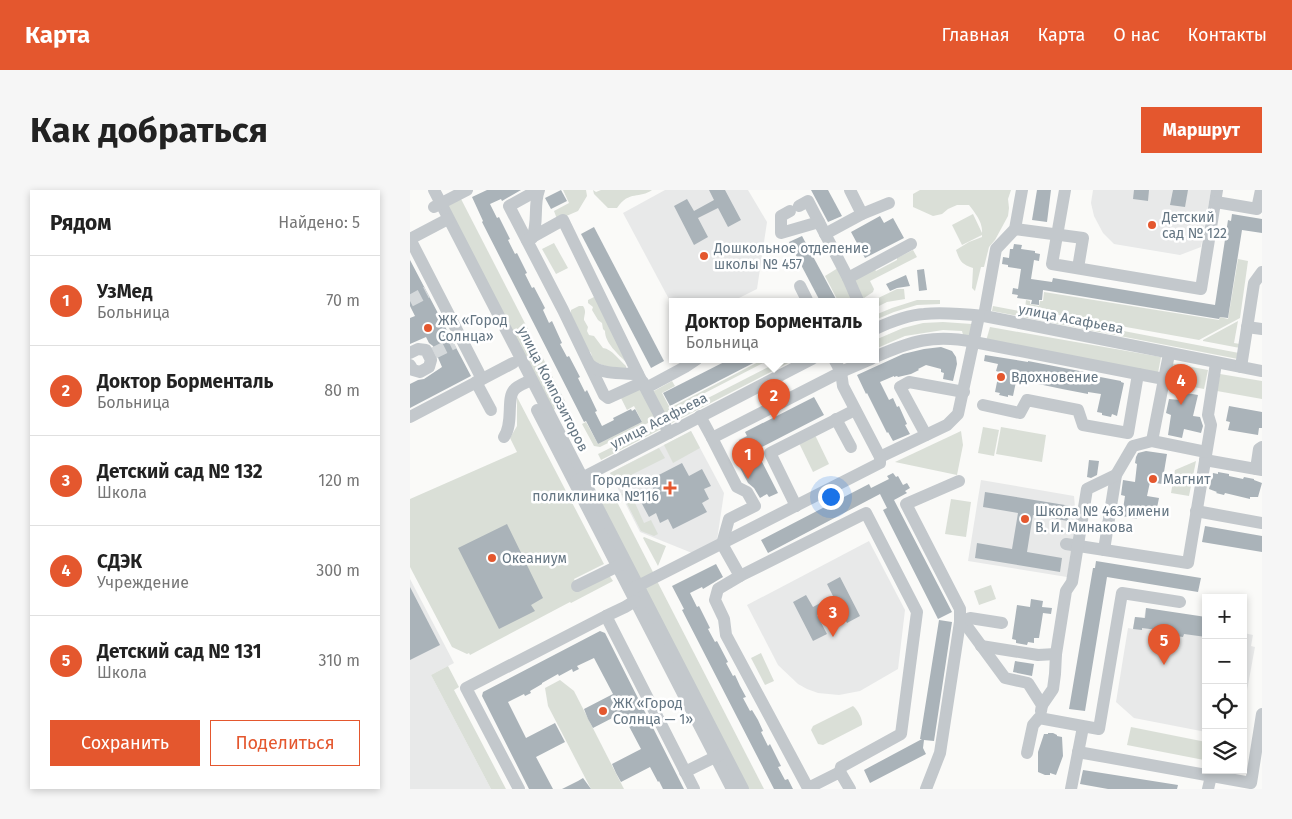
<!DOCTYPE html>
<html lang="ru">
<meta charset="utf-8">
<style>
body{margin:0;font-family:"Fira Sans",sans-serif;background:#f6f6f6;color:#222}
.controls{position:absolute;right:15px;bottom:15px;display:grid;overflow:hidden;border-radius:0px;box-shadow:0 2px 8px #0003}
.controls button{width:45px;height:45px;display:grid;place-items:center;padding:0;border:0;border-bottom:1px solid #e0e0e0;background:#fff;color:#222;font:25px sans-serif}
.you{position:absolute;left:420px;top:306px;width:18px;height:18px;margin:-12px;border:4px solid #fff;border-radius:50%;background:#1a73e8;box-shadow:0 0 0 8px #1a73e833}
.badge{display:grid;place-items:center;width:32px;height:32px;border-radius:50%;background:#e4572e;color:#fff;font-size:16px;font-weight:700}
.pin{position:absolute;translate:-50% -41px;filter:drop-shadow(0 1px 2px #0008)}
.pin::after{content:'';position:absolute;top:26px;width:18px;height:15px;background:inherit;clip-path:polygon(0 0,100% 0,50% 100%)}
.popup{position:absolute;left:259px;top:108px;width:210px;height:65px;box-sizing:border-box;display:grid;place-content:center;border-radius:0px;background:#fff;filter:drop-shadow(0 1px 4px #0005);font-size:16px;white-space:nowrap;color:#767676}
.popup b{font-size:19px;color:#222}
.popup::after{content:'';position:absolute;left:50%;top:100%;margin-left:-10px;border:10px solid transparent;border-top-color:#fff}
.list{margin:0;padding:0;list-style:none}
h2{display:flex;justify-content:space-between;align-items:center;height:65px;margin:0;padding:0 20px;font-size:21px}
h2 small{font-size:16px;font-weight:400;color:#767676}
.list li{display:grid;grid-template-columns:32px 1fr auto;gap:15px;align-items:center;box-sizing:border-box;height:90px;padding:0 20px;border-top:1px solid #e0e0e0}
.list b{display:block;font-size:19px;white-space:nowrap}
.list p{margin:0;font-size:16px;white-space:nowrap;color:#767676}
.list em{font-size:16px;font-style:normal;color:#767676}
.actions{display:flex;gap:10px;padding:15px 20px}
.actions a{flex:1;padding:11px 0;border:1px solid #e4572e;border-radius:0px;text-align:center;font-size:18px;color:#e4572e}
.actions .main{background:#e4572e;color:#fff}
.icon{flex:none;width:28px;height:28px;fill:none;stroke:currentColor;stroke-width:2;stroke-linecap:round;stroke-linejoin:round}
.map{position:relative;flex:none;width:852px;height:599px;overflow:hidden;border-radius:0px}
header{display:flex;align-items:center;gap:30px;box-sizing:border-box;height:70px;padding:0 25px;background:#e4572e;color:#fff}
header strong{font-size:24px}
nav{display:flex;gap:28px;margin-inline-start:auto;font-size:18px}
.intro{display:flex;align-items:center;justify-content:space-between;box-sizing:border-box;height:120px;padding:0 30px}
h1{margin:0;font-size:35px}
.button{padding:12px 22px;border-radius:0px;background:#e4572e;color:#fff;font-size:18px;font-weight:700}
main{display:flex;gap:30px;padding:0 30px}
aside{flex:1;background:#fff;border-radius:0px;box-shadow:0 2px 8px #0003}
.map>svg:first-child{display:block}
.built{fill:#e8e9e9}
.green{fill:#dadfd7}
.building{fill:#aab3b9}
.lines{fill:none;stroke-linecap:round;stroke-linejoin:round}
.minor-tunnel{stroke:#d5d9db;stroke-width:12;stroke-dasharray:12 6;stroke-linecap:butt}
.minor{stroke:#c3c8cc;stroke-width:12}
.poi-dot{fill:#e4572e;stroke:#fff;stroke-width:2}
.labels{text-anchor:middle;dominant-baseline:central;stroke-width:5;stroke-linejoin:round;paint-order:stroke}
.poi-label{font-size:14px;fill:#657683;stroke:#fff;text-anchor:start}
.street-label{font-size:14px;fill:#657683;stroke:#fff}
</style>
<header>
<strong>Карта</strong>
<nav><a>Главная</a><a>Карта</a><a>О нас</a><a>Контакты</a></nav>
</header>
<div class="intro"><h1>Как добраться</h1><a class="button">Маршрут</a></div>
<main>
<aside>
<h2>Рядом<small>Найдено: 5</small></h2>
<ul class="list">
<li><span class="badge">1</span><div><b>УзМед</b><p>Больница</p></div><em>70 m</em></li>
<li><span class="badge">2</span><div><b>Доктор Борменталь</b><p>Больница</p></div><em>80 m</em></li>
<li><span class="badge">3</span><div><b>Детский сад № 132</b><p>Школа</p></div><em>120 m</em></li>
<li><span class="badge">4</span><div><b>СДЭК</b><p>Учреждение</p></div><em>300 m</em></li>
<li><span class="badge">5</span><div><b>Детский сад № 131</b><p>Школа</p></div><em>310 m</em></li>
</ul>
<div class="actions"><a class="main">Сохранить</a><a>Поделиться</a></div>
</aside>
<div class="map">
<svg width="852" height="599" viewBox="0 0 852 599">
<rect width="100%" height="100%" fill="#fafaf8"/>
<g class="built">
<path d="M255,0H338L357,32L347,99L323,111H260L213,23Z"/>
<path d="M683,0H801L791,57L770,65L704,54L693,43L684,26L681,13Z"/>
<path d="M281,241L314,303L307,350L282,363L230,342L200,283Z"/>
<path d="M571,290L664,306L665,317H668L657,387L558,371Z"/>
<path d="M459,351L495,420L488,479L450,501L429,505L408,503L397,499L388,494L368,475L337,415Z"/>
<path d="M0,389L44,473L21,485L81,599H0Z"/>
<path d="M736,418L796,430V542L724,528L706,512L718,438L723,439L725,427L734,428Z"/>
<path d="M833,433H836L834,443L843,445L841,456L845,457L833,522Z"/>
</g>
<g class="green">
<path d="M153,0H176L177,6L168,21L154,27L147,29L144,21L159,13Z"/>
<path d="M183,0L186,2L191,0H242C230,9 219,0 207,18H198L184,4Z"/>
<path d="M510,0H601L598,9L599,18L598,26L585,50L579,57L574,77H571L565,101L562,98L563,78C551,74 550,71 546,60L559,52L572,47V45L552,55L542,35L563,24L572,43C573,32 565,23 559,15H547L538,19L532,24L523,26L503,17V4Z"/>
<path d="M50,7L156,213L143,220L36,14Z"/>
<path d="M144,53L158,78L146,84L132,59Z"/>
<path d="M503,60L507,67L460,91L464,99L463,102L454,108L450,107L442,91L464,78L466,81L487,70V68Z"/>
<path d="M828,69L838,71L830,128L789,150L615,119L616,110L620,111V114L629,116L630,111H633L634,102L809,130L810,127L818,129Z"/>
<path d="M428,78L446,111H428L415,86Z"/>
<path d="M487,99H494L495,109L477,112L465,118V111H462Z"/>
<path d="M184,107L186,110L217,173C208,164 195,153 195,141L193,139L192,133L188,130L182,120L183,117L178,113V110Z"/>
<path d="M507,110H530V114L507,115L484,122L465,130V125L482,118Z"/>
<path d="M169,116H173C177,122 174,124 174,130L178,137L177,141L179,145L184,146L193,158C202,159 209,170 216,176V178H200L183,171L181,163L177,159L161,124V120Z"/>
<path d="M583,116L829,163L828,169L582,121Z"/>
<path d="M828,131L824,153L830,154V158L793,151V150Z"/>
<path d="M533,132L562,134L561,145H553L552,141L533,140L495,146L465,159V150L493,138L513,133Z"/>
<path d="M580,137L751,167L748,183L576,151Z"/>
<path d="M354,169H361L254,224L242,202L262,191L265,196L252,203L260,218Z"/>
<path d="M374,169H386L260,234L255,230Z"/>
<path d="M760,173L798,180L794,199L757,192Z"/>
<path d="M810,184L852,191V209L807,201Z"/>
<path d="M228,197L248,228L190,257L184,256L172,234L176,232L188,254L232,232L224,216L217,220L210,206Z"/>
<path d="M107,207L194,374L164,389L167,396L199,385L203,391L161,413L160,412L60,465L59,463L57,464L42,457L0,377V309L107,262L100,248L107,236Z"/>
<path d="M249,234L251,239L191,270L188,264Z"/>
<path d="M573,237L589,240L584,266L568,263Z"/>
<path d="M591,237L636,245L632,272L586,264Z"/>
<path d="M281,241L290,258L263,273L254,255Z"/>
<path d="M551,241L553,255L547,285L485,272Z"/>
<path d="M405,245L419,274L403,282L389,253Z"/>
<path d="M249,258L255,268L205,293L200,283Z"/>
<path d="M786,271L779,306L761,303L765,280Z"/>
<path d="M225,300L229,310L225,313L234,333L241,330L248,344L244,346L231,341L212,304Z"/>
<path d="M204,306L244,384L231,391L191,312Z"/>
<path d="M541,309L561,312L556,347L535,344Z"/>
<path d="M234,347L256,356L248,376L233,348Z"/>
<path d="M247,391L354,599H338L234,397Z"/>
<path d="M581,395L586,409L569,415L564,401Z"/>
<path d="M351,463L364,491L355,495L341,468Z"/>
<path d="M38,476L49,497L44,500L96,599H81L21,485Z"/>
<path d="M150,490L164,501L214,599H181L138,516L135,498Z"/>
<path d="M443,516C448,520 453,530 452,535L413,555L408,554L401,540L403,536Z"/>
<path d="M721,537L796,552L794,570L717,555Z"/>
</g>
<g class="building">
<path d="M77,0H111L92,11L91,9L80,14L87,28L89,27L100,49L98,50L105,64L107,63L117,83L115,84L122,98L124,97L135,118L133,120L139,133L142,131L152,153L150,154L157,167L159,166L170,187L168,188L175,202L177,200L187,221L185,222L192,236L204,230L203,228L221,219L222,221L225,219L232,232L188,254L176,231L174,232L72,32L73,31L62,7Z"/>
<path d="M151,0L157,11L141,19L135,8Z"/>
<path d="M299,0H315L331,30L318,37L308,18L288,28L298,47L284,55L264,16L277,9L284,21L304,10Z"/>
<path d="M401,0H418L432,26L418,32Z"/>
<path d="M627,0H641L637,32L622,30Z"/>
<path d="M724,0H739L738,11L723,9Z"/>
<path d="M763,0H778L775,17L760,15Z"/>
<path d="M822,24L852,29V43L832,40L818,128L810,127L809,129L633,100L632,110H629V115L621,114L622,110L607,108L608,105L602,104L603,98L608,99L611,79L598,77V75L592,74L593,67L599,68L600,59H603L604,54L612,55L611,59L625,61V63L630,64L629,71L624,70L621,89L642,92L643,88L805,115L818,30L821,31Z"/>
<path d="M470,26L474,33L483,28L494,48L455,68L441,42Z"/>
<path d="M184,37L254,171L241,178L171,44Z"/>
<path d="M392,46L427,111H410L379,52Z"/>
<path d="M0,70L61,186L0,218V194L8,190L14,189L32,177L23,156L19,153L16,147L0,154V128L5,126L0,116Z"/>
<path d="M514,79L517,100L509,101L507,80Z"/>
<path d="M496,85L500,96L487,98L480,101L476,94Z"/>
<path d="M531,157L542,161L546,167L547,174L543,191L533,189L534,183L531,182V179L516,175L508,179L509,180L501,184L488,187L487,186L484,187V186L470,192L479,210L483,208L487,217L489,216L497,234L495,235L500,244L483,251L478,242L477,243L457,203L456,204L447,185L493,164L514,159Z"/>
<path d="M575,165L618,172V171L685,184V186L711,191V192L714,193L707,226L702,224L701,227L692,225V223L687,222L691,204L678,202V204L652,199L619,192V190L607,187L603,206L598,205V207L589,205L590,203L585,202L589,182L586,181L588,174L574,171Z"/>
<path d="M320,169H351L260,216L253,203Z"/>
<path d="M771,202L788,205L783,226L790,227L793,236L791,243L774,239L772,248L758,245L761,225L756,223L759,209L770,210Z"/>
<path d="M404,207L414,225L346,260L368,303L359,307L357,304L350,308L344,298L338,293L328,274L339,269L329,250L337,246L335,242Z"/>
<path d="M819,216L852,222V238H849L848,245L818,240L820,232L816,231Z"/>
<path d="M736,261L757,264L752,294L740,292L737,306L749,308L746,323L728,320L727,329L712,326L715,306L711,305L713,290L725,292L727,274L725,273L726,267L728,263Z"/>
<path d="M679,270L689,271L687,285L681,288L677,287Z"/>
<path d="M272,273L279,286L292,279L301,296L294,299L299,309L292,313L297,322L263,339L258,329L250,333L246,323L239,327L230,310L245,302L239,290Z"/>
<path d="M808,282L819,284V286L833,289L834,287L844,289V290L852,293L848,307H840V309L815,303L814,305L806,303L807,302L799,299L803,283L808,284Z"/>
<path d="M483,283L486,287L488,286L493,295L497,293L500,298L495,301L497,303L484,310L542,422L528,429L473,320L477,318L470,304L358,363L351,350L459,294L461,298L479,289L477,286Z"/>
<path d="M575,302L661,316L658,331L623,325L620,343L617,362L652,368L650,382L565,368L567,353L602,359L608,323L573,317Z"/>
<path d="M97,334L133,408L121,415L125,421L89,439L48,358Z"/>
<path d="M795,336L852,346V362L792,352Z"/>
<path d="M686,371L791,388L788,402L697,387L675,521L659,519L683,378H685Z"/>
<path d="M306,374L313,387L293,399L292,397L280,403L287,417L289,416L300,438L298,439L305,452L307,451L318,472L316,473L323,486L325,485L330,496L336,507L333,508L340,521L342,520L348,530L353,541L351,542L358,556L360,554L371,576L368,577L375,590L378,589L383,599H364L272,420L274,419L262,396Z"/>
<path d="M430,387L450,426L437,433L427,414L407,425L417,444L403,451L383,412L396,405L403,417L423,406L417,394Z"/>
<path d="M0,397L30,455L0,470Z"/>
<path d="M621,409L633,411L632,417L642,418L641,424L633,423L629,448H624V453L618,452L617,455L606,453V450L602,449L607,415L620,417Z"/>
<path d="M736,418L796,427V447L774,444L773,447L748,443V440L732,438V440L723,439L725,427L735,428Z"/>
<path d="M529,430L542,432L524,551L514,550L513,558L516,564L460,593L454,580L512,549H510Z"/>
<path d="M190,441L195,443L274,599H253L249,591L248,592L240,577L211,592L206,583L202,574L231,559L212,523L183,538L178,529L174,519L203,504L184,468L167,476L169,479L163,482L162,479L149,486L148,484L132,493V494L120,501L121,503L115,506L114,504L98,512L116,548L145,533L155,552L126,567L143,599H119L72,506L73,502Z"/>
<path d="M605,471L624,474L622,486L603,482Z"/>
<path d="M638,543H643L647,545V546L652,547L653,566L646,585L640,583V585H635L628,582V562L634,544H638Z"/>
<path d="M673,580L768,595L767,599H698L670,594Z"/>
<path d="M173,588L181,599H152L168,591Z"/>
</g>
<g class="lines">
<g class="minor-tunnel">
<path d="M0,111L17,102"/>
<path d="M24,163L44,153"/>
</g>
<g class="minor">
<path d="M24,0L333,599"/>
<path d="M128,0L99,16L153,120L194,205L198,208L233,192"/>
<path d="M440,0L452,24"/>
<path d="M655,0L642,74L791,99L807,0"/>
<path d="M806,12L847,19L851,0"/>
<path d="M389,16L398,11L438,88L448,111"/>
<path d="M24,17L57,0"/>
<path d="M380,21L371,26V43L409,32"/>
<path d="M605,39L673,48L668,78"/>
<path d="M415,44L452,24L479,13"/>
<path d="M122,48C129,32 123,16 129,0"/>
<path d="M0,49L72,189"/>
<path d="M0,49L38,29"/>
<path d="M117,50L153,30L228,184L259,243"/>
<path d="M438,88L501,54"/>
<path d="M390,96L397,110L395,111"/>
<path d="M574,126L586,59L605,39L612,0"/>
<path d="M837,137L852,139"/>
<path d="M465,139C480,132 498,125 514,124C534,122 554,124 574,126L852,181"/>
<path d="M0,163L8,159L16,160L21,170L19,177L10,182L3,180L0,175"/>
<path d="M465,167C501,151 524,144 564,152L728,184L718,243L673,235L668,220L617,210L610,223L573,215"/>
<path d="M180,175C193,185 212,183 228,184"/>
<path d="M831,177L844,93L852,82"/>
<path d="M728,184L754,189"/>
<path d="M66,192L81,220"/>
<path d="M236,198L275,177L287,169"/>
<path d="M127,220L322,599"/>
<path d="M290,226L302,248"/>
<path d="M0,227L103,173"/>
<path d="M426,229L441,257"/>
<path d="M516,245L490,197L499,192L554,202"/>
<path d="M94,247C104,233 96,209 104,200C108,195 116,193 121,190"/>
<path d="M742,251L759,164"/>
<path d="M470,267L537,235L548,224L569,126"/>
<path d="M795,270L852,280"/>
<path d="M846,279L849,259L852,257"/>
<path d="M166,291L402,169"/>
<path d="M386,316L360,263L445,220"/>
<path d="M786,321L852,333"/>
<path d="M656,354L778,373L801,235L798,225L806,173"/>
<path d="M694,360L706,285L723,256L742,251L796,262"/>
<path d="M330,386L456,323L507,422L491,544L431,577L430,582"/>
<path d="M167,396L214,373"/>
<path d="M222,399L470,273V267L433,196L431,182L424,169"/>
<path d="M196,426L284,599"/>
<path d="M550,432L556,435L595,488L618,493L632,515L631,521"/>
<path d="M550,432L560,428L592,433"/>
<path d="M571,456L628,465L646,464"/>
<path d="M632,515L643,499L645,484L646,464L656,401L662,392L677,299L706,285"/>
<path d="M668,562L841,593L852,524"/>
<path d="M617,563L623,535L629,528L689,539L712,403L770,412"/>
<path d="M275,582L311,564"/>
<path d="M109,599L56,498L196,426L215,417L225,411"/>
<path d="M440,599L430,582L398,598L316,445L314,429L305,410L308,399L330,386L312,354L319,329L345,316L337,302L327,297L302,248L431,182L461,169"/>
<path d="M516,599L530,563L550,432V419L496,314L549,291"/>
<path d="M661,599L673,537"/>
<path d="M798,599L801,586"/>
</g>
</g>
<g class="poi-dot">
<circle cx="742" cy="35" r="5"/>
<circle cx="294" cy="66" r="5"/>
<circle cx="18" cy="138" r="5"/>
<circle cx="591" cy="187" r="5"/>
<circle cx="743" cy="289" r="5"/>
<path d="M257.5 290.5h5v5h5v5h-5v5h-5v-5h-5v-5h5z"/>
<circle cx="615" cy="329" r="5"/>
<circle cx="82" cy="368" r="5"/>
<circle cx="193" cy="521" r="5"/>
</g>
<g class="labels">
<g class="poi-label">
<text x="752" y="27">Детский<tspan x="752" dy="16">сад № 122</tspan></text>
<text x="304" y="58">Дошкольное отделение<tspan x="304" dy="16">школы № 457</tspan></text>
<text x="28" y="130">ЖК «Город<tspan x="28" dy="16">Солнца»</tspan></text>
<text x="601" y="187">Вдохновение</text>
<text x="753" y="289">Магнит</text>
<text x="249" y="290" text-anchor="end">Городская<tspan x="249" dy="16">поликлиника №116</tspan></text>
<text x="625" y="321">Школа № 463 имени<tspan x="625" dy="16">В. И. Минакова</tspan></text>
<text x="92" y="368">Океаниум</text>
<text x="203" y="513">ЖК «Город<tspan x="203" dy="16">Солнца — 1»</tspan></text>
</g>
<g class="street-label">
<text transform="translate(661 129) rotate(11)">улица Асафьева</text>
<text transform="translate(143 199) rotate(63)">улица Композиторов</text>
<text transform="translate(249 231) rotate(-27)">улица Асафьева</text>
</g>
</g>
</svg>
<div class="controls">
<button>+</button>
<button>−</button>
<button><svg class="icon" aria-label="locate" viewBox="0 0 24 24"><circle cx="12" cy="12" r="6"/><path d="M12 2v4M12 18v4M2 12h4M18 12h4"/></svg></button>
<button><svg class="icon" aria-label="layers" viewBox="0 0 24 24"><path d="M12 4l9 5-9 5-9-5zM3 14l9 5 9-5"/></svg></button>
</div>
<div class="you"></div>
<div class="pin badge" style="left:338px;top:289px">1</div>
<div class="pin badge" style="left:364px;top:230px">2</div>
<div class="popup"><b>Доктор Борменталь</b>Больница</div>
<div class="pin badge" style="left:423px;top:447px">3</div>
<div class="pin badge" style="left:771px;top:215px">4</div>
<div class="pin badge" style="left:754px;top:475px">5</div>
</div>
</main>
